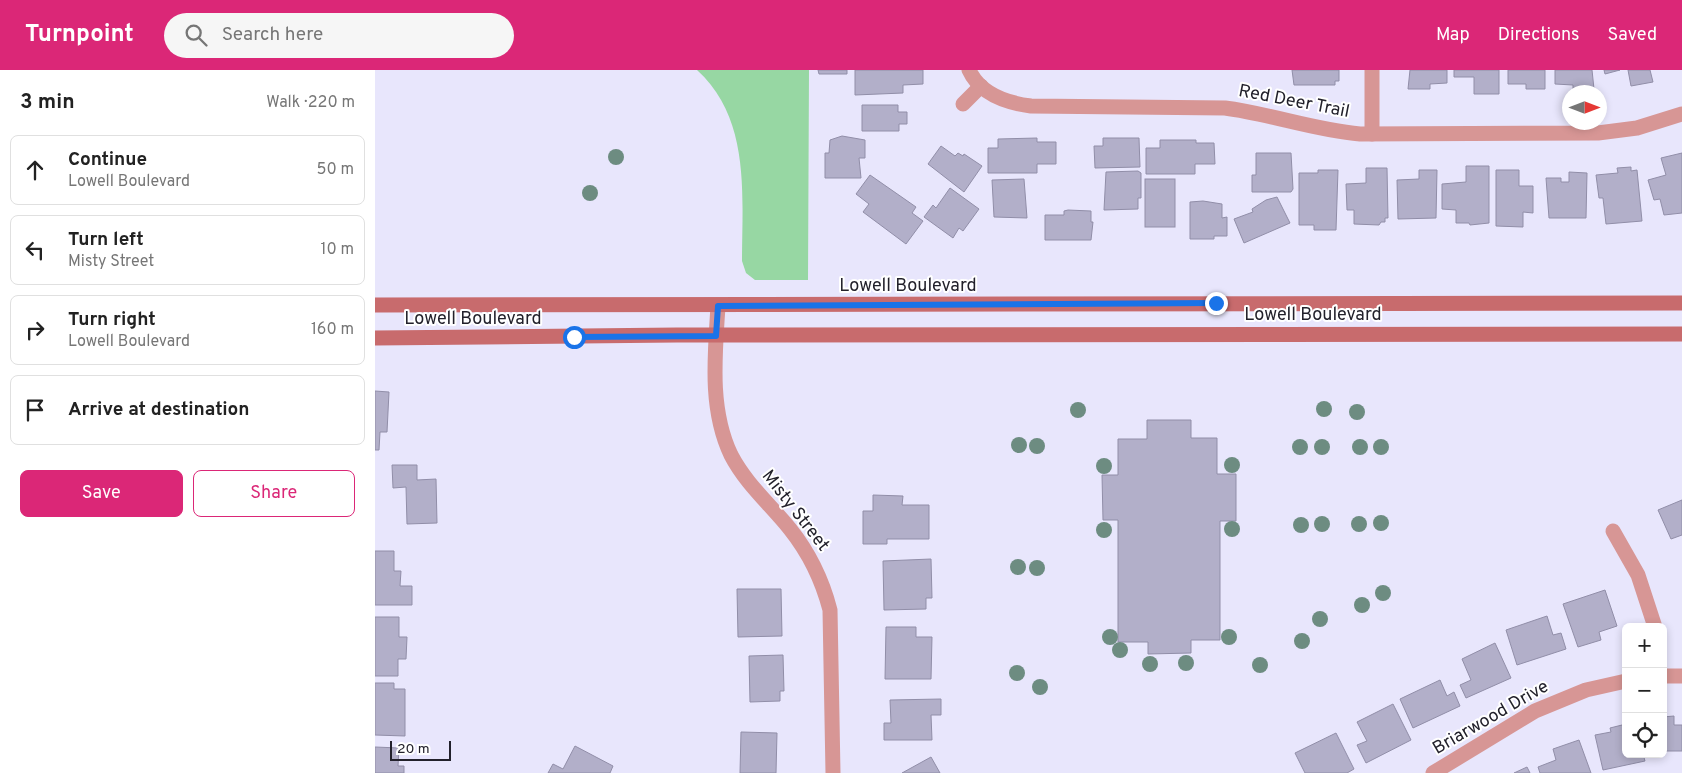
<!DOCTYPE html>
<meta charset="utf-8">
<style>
body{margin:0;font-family:Overpass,sans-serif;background:#f6f6f6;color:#222}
.controls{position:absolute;right:15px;bottom:15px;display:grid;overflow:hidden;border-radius:8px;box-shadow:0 2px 8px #0003}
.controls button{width:45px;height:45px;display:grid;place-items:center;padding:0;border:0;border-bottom:1px solid #e0e0e0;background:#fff;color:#222;font:25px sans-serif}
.compass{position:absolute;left:1187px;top:15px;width:45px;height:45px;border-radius:50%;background:#fff;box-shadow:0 2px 8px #0003;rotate:90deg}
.scale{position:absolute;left:15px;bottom:12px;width:61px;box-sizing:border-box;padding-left:5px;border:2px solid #22212b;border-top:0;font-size:14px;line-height:18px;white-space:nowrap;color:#22212b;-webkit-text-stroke:4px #fff;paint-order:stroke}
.stop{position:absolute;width:15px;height:15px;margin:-11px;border:4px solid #1a73e8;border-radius:50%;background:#fff}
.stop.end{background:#1a73e8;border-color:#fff;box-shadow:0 1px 5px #0008}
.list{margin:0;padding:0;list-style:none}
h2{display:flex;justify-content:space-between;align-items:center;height:65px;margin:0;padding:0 20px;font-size:21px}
h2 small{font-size:16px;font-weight:400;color:#767676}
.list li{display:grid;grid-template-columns:32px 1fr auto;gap:15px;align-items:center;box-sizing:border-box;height:70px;margin:0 10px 10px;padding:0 10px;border:1px solid #e0e0e0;border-radius:8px}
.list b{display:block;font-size:19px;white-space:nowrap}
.list p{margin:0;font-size:16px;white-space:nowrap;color:#767676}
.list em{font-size:16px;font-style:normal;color:#767676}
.actions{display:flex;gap:10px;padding:15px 20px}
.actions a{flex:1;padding:11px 0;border:1px solid #db2777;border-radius:8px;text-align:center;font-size:18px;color:#db2777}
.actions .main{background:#db2777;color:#fff}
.icon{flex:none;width:28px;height:28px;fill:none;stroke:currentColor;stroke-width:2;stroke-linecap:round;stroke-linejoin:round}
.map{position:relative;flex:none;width:1307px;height:703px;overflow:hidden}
header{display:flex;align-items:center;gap:30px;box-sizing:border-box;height:70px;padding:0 25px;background:#db2777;color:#fff}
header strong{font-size:24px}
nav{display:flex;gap:28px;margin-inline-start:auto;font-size:18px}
.search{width:350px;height:45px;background:#f6f6f6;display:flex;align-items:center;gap:12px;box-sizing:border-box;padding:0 18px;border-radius:28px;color:#767676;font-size:19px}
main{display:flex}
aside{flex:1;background:#fff}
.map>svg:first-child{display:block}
.green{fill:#97d7a3}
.building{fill:#b2afc9;stroke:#918ea8}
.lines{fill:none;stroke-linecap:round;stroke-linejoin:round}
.minor{stroke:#d79695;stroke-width:15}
.secondary{stroke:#c86b6d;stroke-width:15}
.tree{fill:#6d8c81}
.route{stroke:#1a73e8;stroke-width:6}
.labels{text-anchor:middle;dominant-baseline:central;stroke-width:4;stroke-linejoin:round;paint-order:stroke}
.street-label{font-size:18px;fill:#22212b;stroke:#fff}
</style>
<header>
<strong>Turnpoint</strong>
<div class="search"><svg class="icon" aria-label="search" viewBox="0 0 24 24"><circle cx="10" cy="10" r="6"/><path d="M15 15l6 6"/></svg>Search here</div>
<nav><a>Map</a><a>Directions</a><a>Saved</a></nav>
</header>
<main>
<aside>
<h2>3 min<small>Walk · 220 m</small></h2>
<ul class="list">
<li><svg class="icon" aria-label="ahead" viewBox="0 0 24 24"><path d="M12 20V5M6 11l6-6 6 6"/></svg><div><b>Continue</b><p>Lowell Boulevard</p></div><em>50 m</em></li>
<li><svg class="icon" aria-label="left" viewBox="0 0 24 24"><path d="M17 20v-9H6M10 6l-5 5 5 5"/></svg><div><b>Turn left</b><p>Misty Street</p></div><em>10 m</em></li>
<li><svg class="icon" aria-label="right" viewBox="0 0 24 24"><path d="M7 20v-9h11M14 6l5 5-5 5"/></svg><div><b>Turn right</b><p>Lowell Boulevard</p></div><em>160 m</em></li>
<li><svg class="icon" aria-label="arrive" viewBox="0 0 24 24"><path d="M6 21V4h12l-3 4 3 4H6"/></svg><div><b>Arrive at destination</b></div></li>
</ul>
<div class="actions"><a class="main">Save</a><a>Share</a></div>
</aside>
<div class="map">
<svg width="1307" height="703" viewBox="0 0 1307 703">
<rect width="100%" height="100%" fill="#e8e6fc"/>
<path class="green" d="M322,0H434L433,210H380L371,203L367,191C367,125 376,49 322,0Z"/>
<g class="building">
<path d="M443,0H472V4H444Z"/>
<path d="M480,0H548V14L528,15V23L480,25Z"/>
<path d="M917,0H964V11H960V15H919Z"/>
<path d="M1035,0H1072V13L1055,14V19H1033Z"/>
<path d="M1079,0H1124V24H1099V7H1079Z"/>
<path d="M1133,0H1170V19H1151V14H1133Z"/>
<path d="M1180,0H1217L1219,19H1198V15L1180,14Z"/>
<path d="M1229,0H1245L1230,4Z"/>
<path d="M1253,0H1275L1278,12L1256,16Z"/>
<path d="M487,35H523V42H532V54H524V61H487Z"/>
<path d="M467,66L490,70V88H484L486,108H450V83H454L455,70Z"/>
<path d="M662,68V72H681V94H662V103H613V78H623V69Z"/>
<path d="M728,68H764L765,97L720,98L719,76H728Z"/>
<path d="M785,70H821V73H839L840,94H820V104H771V78H785Z"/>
<path d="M566,76L580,86L583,83L588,86L589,84L607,96L589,122L553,94Z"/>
<path d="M881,83H916L918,119L916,122H877V105H881Z"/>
<path d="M1307,83V143L1289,145L1285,129L1279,130L1273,110L1291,105L1286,88Z"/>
<path d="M1091,96H1114V153L1095,155L1094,153H1081V140L1067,139V114L1091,112Z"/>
<path d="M1256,97V101L1262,100L1267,151L1231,154L1228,128H1224L1221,105L1243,103L1242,98Z"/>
<path d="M991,98H1012L1013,148H1010V152H1006L1004,155L979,154V140H972L971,114L991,113Z"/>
<path d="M943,100H963L961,160H939V155H924V103H943Z"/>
<path d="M1044,100H1062L1061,148L1023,149L1022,110L1044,109Z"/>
<path d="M1121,100H1144V116H1158V143L1148,142V157L1121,156Z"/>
<path d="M763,101L766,103V128H763V139L729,140L731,102Z"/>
<path d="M1194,102L1212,103L1211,148H1174L1171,108H1186V112H1194Z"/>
<path d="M495,105L541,137L537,143L548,151L531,174L488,142L494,134L481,124Z"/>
<path d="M649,109L652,148L619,147L617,110Z"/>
<rect x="770" y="109" width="30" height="48"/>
<path d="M575,118L604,139L588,161L584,158L578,168L549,147L558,135L561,138Z"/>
<path d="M902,127L915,153L869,173L859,149L878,142L877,139L891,130Z"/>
<path d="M828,131L847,134V148L852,147V166H839V169H815V132Z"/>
<path d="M693,140L716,141V152H718L716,170H670V145H689V141Z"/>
<path d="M0,321L14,322L12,362H5L4,380H0Z"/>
<path d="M772,350H816V368H842V404H861V451H845V570H816V583L773,584V572H743V450H728L727,405H743V369H772Z"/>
<path d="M17,395H42V410L61,409L62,453L32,454L31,417L18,418Z"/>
<path d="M498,425L528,426L527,435H554V469H512V474H488V441H498Z"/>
<path d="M1307,430V465L1296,469L1283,440Z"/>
<path d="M0,481H19V501H26L25,516H37V535H0Z"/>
<path d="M556,489L557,528H551V539L509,540L508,491Z"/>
<path d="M362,519H406L407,566L363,567Z"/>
<path d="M1230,520L1242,556L1224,562L1226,570L1203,577L1188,534Z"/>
<path d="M1172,546L1178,565L1186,563L1191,579L1142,595L1131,560Z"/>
<path d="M0,547H24V567H32L31,589H23V606H0Z"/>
<path d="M511,557H541V567H557L556,609H510Z"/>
<path d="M1120,573L1136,608L1091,628L1085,615L1096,610L1087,589Z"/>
<path d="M408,585L409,621H405V631L375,632L374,586Z"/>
<path d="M1065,610L1072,626L1079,622L1085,636L1038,658L1025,629Z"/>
<path d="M0,613H19V619H30V666L0,665Z"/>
<path d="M566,629V645H556L557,670H509V653H516L515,630Z"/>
<path d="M1018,634L1036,670L991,693L982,675L992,671L982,652Z"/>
<path d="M1299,646V655H1307V681H1288V647Z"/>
<path d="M1251,654V684H1268L1270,691L1228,700L1220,665L1236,662L1235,658Z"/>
<path d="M366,662L402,663L401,703H365Z"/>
<path d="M961,663L979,699L972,703H930L920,683Z"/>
<path d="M1204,670L1216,703H1165L1163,697L1181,690L1178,679Z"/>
<path d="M200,676L238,696L235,703H173L178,694L188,699Z"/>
<path d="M0,677L24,678L23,696H29V703H0Z"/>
<path d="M556,687L565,703H527Z"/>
<path d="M1152,697L1155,703H1139Z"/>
</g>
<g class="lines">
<g class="minor">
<path d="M594,0C605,24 632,33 656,36L850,38C896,44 939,60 985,64L1223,63L1262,58L1307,44"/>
<path d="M997,0V64"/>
<path d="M588,34L606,16"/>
<path d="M343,236C340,285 334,339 356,385C371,414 395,434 415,459C435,484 447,509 455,540L458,703"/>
<path d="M1238,461L1263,505L1280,557"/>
<path d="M1288,606H1307"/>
<path d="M1058,703L1160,641L1211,620L1251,611"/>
</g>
<g class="secondary">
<path d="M0,235L1307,233"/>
<path d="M0,268L302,265L1307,264"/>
</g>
</g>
<g class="tree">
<circle cx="241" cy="87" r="8"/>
<circle cx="215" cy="123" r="8"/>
<circle cx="949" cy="339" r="8"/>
<circle cx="703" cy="340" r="8"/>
<circle cx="982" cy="342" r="8"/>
<circle cx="644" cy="375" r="8"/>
<circle cx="662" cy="376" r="8"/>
<circle cx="925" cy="377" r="8"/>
<circle cx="947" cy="377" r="8"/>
<circle cx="985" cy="377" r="8"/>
<circle cx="1006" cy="377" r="8"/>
<circle cx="857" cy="395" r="8"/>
<circle cx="729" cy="396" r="8"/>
<circle cx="1006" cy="453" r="8"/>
<circle cx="947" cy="454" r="8"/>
<circle cx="984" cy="454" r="8"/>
<circle cx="926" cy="455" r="8"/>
<circle cx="857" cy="459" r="8"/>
<circle cx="729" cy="460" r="8"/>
<circle cx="643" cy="497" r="8"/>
<circle cx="662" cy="498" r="8"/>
<circle cx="1008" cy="523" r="8"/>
<circle cx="987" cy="535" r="8"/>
<circle cx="945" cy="549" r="8"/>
<circle cx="735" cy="567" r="8"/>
<circle cx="854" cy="567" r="8"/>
<circle cx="927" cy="571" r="8"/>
<circle cx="745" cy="580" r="8"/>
<circle cx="811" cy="593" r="8"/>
<circle cx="775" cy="594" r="8"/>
<circle cx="885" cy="595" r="8"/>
<circle cx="642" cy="603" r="8"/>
<circle cx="665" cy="617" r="8"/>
</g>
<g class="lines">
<path class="route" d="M199,267L341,266L343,236L841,233"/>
</g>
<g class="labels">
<g class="street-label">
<text transform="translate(919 32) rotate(11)">Red Deer Trail</text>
<text x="533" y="216">Lowell Boulevard</text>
<text x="938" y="245">Lowell Boulevard</text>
<text x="98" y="249">Lowell Boulevard</text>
<text transform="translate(420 441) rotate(52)">Misty Street</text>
<text transform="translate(1116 648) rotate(-30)">Briarwood Drive</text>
</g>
</g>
</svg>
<div class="controls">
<button>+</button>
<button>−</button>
<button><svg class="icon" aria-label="locate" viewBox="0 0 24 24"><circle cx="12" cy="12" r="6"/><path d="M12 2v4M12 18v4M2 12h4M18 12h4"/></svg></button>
</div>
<svg class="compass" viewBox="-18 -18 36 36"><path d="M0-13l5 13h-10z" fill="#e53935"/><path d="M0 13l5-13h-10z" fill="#767676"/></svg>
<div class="scale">20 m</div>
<div class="stop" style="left:199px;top:267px"></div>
<div class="stop end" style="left:841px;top:233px"></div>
</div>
</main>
